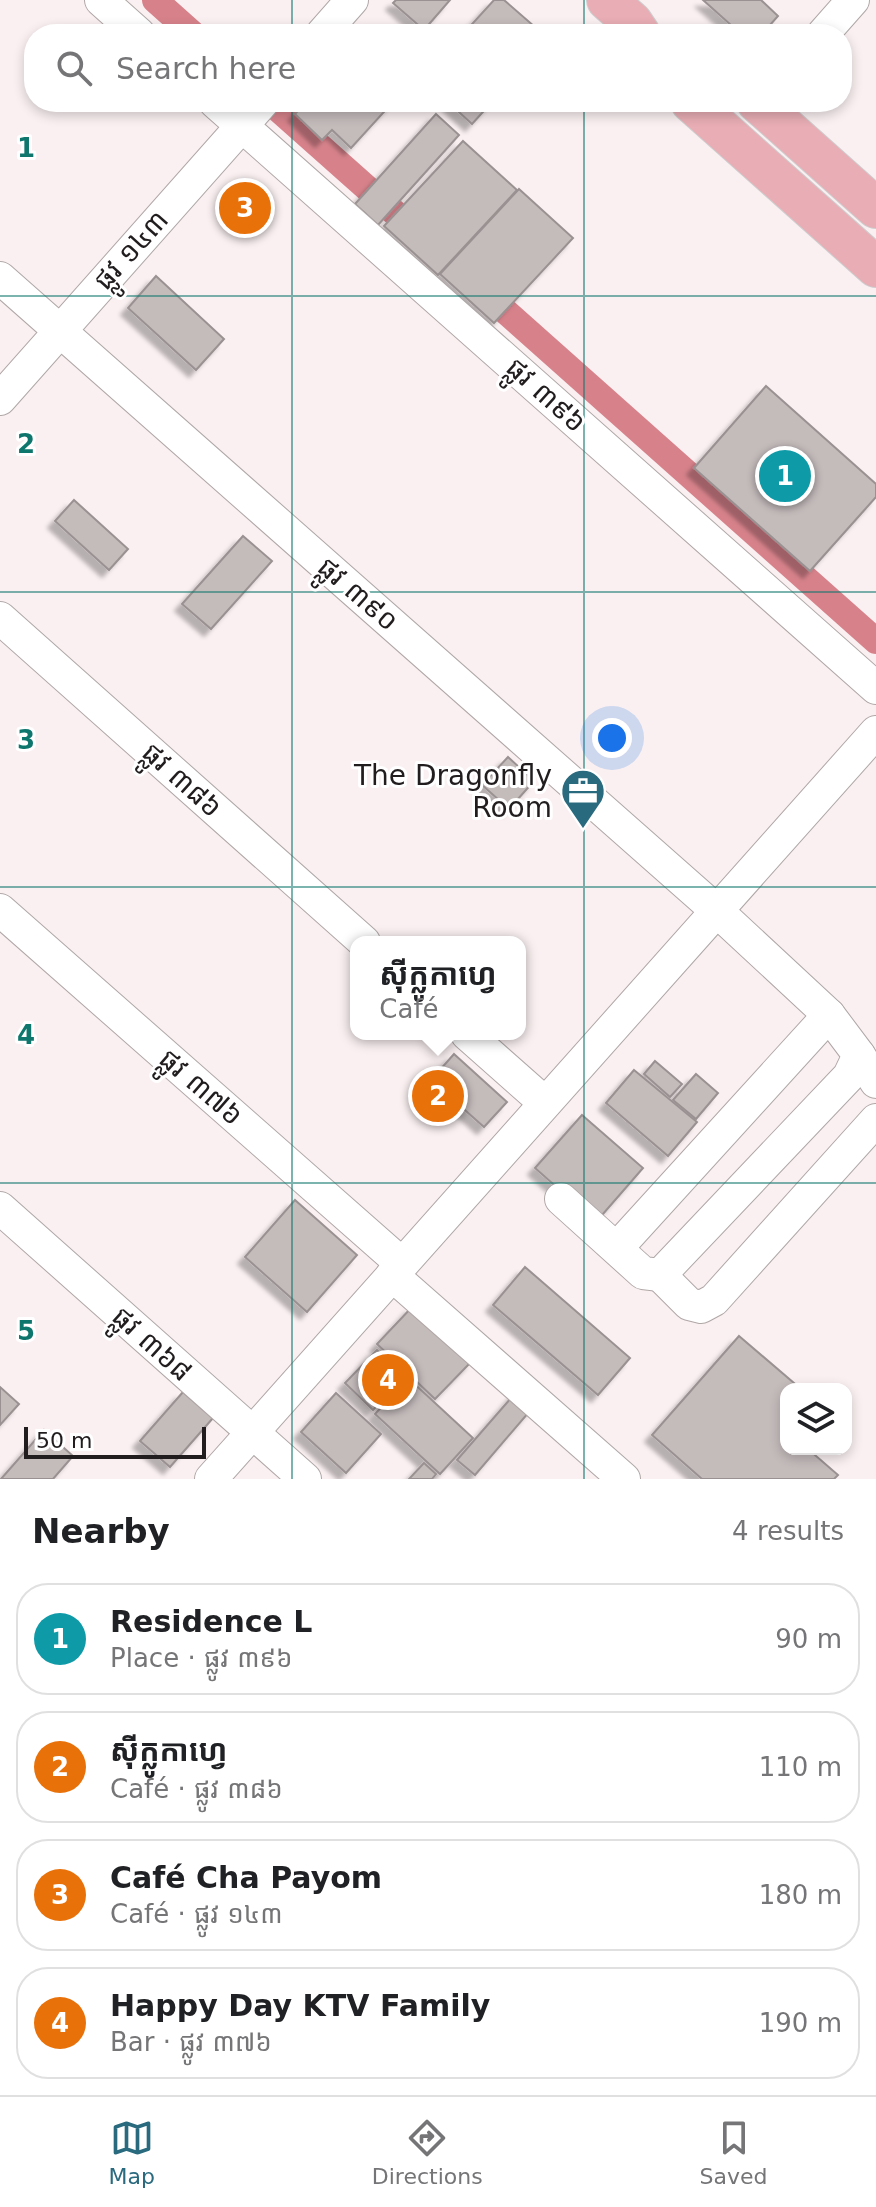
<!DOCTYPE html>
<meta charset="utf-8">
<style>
body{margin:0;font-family:"DejaVu Sans","Noto Sans Khmer",sans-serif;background:#f2f2f2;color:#202124}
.controls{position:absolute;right:24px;bottom:24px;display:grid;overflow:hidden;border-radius:16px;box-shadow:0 4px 12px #0003}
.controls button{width:72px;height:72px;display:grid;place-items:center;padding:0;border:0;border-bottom:2px solid #e0e0e0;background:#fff;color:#202124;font:40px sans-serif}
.scale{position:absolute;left:24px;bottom:20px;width:182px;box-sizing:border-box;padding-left:8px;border:4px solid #211d1e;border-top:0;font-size:22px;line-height:28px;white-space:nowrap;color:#211d1e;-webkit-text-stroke:6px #fff;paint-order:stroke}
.you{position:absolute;left:612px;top:738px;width:28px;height:28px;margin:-20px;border:6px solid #fff;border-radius:50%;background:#1a73e8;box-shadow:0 0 0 12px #1a73e833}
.badge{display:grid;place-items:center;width:52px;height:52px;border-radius:50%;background:#2a6a7f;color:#fff;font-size:26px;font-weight:700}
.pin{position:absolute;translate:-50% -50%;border:4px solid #fff;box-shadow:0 2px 8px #0006}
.popup{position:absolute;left:350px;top:936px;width:176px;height:104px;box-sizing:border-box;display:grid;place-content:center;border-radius:16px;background:#fff;filter:drop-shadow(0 2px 6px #0005);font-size:26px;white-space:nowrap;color:#757577}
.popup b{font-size:30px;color:#202124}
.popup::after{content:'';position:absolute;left:50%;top:100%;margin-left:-16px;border:16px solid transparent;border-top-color:#fff}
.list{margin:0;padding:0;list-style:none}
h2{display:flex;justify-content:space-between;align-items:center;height:104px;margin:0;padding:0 32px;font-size:34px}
h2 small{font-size:26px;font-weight:400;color:#757577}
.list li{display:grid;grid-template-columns:52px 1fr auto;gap:24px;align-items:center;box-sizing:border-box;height:112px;margin:0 16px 16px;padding:0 16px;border:2px solid #e0e0e0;border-radius:32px}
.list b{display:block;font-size:30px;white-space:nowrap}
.list p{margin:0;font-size:26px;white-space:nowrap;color:#757577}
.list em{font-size:26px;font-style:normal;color:#757577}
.icon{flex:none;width:44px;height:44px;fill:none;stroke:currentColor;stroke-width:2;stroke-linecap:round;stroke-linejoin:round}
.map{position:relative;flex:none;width:876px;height:1479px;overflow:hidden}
.search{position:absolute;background:#fff;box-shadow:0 4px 12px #0003;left:24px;right:24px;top:24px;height:88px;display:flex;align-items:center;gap:20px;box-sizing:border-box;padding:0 28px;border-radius:32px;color:#757577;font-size:30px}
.sheet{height:616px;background:#fff}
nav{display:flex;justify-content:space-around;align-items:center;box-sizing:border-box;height:112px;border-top:2px solid #e0e0e0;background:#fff;font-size:22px;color:#757577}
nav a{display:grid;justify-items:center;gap:4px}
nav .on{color:#2a6a7f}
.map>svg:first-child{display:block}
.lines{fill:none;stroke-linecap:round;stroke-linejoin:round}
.canal{stroke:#d7828b;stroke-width:26}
.building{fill:#c4bbbb;stroke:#9a9292;stroke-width:2;filter:url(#shadow)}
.minor-casing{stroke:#b0a7a7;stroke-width:34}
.major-casing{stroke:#cecdce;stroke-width:42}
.minor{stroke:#fff;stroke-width:32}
.major{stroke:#e8adb5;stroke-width:40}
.grid{fill:none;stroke:#0f766e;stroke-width:2;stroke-opacity:0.55}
.labels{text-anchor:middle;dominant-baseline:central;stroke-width:6;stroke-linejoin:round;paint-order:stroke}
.street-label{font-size:28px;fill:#211d1e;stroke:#fff}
.poi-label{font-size:28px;fill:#211d1e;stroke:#fff;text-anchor:end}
.grid-label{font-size:26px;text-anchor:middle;font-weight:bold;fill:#0f766e;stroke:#fff;stroke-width:6;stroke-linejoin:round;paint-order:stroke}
</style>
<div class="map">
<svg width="876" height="1479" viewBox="0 0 876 1479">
<defs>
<filter id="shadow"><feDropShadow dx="-7" dy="7" stdDeviation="2" flood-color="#0004"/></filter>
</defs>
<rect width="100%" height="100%" fill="#faf0f1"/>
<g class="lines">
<g class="canal">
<path d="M155,0L193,34"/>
<path d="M270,102L422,237"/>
<path d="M478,287L876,641"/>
</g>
</g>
<g class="building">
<path d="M396,0H450L424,30L393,3Z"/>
<path d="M494,0H504L543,34H463Z"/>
<path d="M703,0H761L778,16L762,34H741Z"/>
<path d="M306,102H393L351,148L332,130L322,140L295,114Z"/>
<path d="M448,102H492L472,124Z"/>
<path d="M436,114L459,135L378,225L355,204Z"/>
<path d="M463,141L517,190L438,275L384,226Z"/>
<path d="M519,189L573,238L494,323L440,274Z"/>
<path d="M156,276L224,339L196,370L128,308Z"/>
<path d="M766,386L876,484V497L810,571L694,468Z"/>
<path d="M74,500L128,549L109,570L55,521Z"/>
<path d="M243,536L272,561L211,629L182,604Z"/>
<path d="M508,757L534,781L509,809L482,785Z"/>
<path d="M454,1054L507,1102L484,1127L431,1080Z"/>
<path d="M655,1061L682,1084L670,1097L644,1074Z"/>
<path d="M634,1070L697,1122L668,1156L606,1103Z"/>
<path d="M696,1074L718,1093L696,1119L673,1100Z"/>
<path d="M582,1115L643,1168L596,1222L535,1168Z"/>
<path d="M295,1200L357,1255L307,1312L245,1257Z"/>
<path d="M525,1267L630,1358L598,1395L493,1305Z"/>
<path d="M413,1306L472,1361L435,1399L377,1344Z"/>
<path d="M739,1336L801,1389H786V1449H808L838,1475L834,1479H702L652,1435Z"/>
<path d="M377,1350L405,1376L373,1410L345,1383Z"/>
<path d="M408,1378L473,1438L440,1474L375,1414Z"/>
<path d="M0,1387L19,1404L0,1425Z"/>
<path d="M518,1390L535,1405L475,1475L457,1460Z"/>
<path d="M183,1392L213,1418L170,1467L140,1441Z"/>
<path d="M336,1393L381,1434L346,1473L301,1432Z"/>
<path d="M44,1430L73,1456L53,1479H1Z"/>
<path d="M424,1463L436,1474L432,1479H409Z"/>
</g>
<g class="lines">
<g class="minor-casing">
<g id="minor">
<path d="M101,0L139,34"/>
<path d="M322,34L352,0"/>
<path d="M823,34L853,0"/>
<path d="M215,102L876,688"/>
<path d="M0,278L717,911L829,1015L859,1055L849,1076L660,1275L643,1273L561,1199"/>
<path d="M0,399L263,102"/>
<path d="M0,618L364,942"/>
<path d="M0,910L402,1264"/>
<path d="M467,1034L545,1103"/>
<path d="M859,1055L876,1082"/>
<path d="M0,1208L305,1479"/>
<path d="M617,1248L829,1015"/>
<path d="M392,1275L624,1479"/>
<path d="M660,1275L689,1304L701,1307L714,1300L876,1120"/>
<path d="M211,1479L876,732"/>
</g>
</g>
<g class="major-casing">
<g id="major">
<path d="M607,0L632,22L640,34"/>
<path d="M691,102L876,267"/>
<path d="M757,102L876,208"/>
</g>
</g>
<use href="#minor" class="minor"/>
<use href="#major" class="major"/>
</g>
<path class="grid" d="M292,0V34M584,0V34M292,102V1479M584,102V1479M0,296H876M0,592H876M0,887H876M0,1183H876"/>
<defs>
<g id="office-pin" transform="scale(2.3)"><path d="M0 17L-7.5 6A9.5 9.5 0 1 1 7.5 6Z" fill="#2a6a7f" stroke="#fff"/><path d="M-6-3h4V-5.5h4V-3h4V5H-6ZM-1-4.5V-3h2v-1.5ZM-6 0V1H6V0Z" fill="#fff"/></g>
</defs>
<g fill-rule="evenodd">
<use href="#office-pin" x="583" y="791"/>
</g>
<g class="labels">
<g class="street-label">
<text transform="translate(131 250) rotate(-48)">ផ្លូវ ១៤៣</text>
<text transform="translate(546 395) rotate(42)">ផ្លូវ ៣៩៦</text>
<text transform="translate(358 594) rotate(41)">ផ្លូវ ៣៩០</text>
<text transform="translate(182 780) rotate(42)">ផ្លូវ ៣៨៦</text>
<text transform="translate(201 1087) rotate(41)">ផ្លូវ ៣៧៦</text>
<text transform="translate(152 1344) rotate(42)">ផ្លូវ ៣៦៨</text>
</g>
<g class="poi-label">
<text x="552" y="775">The Dragonfly<tspan x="552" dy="32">Room</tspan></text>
</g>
</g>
<g class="grid-label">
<text x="26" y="157">1</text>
<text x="26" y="453">2</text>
<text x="26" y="749">3</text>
<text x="26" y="1044">4</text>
<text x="26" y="1340">5</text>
</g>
</svg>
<div class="controls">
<button><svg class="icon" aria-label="layers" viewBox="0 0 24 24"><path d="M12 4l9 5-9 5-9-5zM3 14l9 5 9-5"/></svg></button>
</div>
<div class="scale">50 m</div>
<div class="you"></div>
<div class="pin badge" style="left:785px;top:476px;background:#0f9aa8">1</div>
<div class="pin badge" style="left:438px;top:1096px;background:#e8710a">2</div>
<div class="popup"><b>ស៊ីក្លូកាហ្វេ</b>Café</div>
<div class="pin badge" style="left:245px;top:208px;background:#e8710a">3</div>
<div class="pin badge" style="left:388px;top:1380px;background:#e8710a">4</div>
<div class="search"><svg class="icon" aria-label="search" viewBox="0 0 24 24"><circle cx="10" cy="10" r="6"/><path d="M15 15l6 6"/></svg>Search here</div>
</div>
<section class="sheet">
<h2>Nearby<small>4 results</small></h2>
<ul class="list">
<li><span class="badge" style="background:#0f9aa8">1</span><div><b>Residence L</b><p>Place · ផ្លូវ ៣៩៦</p></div><em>90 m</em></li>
<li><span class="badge" style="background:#e8710a">2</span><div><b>ស៊ីក្លូកាហ្វេ</b><p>Café · ផ្លូវ ៣៨៦</p></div><em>110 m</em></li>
<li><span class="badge" style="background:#e8710a">3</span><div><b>Café Cha Payom</b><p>Café · ផ្លូវ ១៤៣</p></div><em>180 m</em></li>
<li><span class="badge" style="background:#e8710a">4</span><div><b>Happy Day KTV Family</b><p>Bar · ផ្លូវ ៣៧៦</p></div><em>190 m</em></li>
</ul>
</section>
<nav>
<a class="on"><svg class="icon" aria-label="map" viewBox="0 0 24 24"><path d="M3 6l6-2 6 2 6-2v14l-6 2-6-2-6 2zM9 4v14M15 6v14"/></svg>Map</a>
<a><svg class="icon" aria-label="directions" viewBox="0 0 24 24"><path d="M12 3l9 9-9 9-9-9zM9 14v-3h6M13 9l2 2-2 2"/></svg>Directions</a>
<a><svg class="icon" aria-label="saved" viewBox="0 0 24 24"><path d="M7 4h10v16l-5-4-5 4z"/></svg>Saved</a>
</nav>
